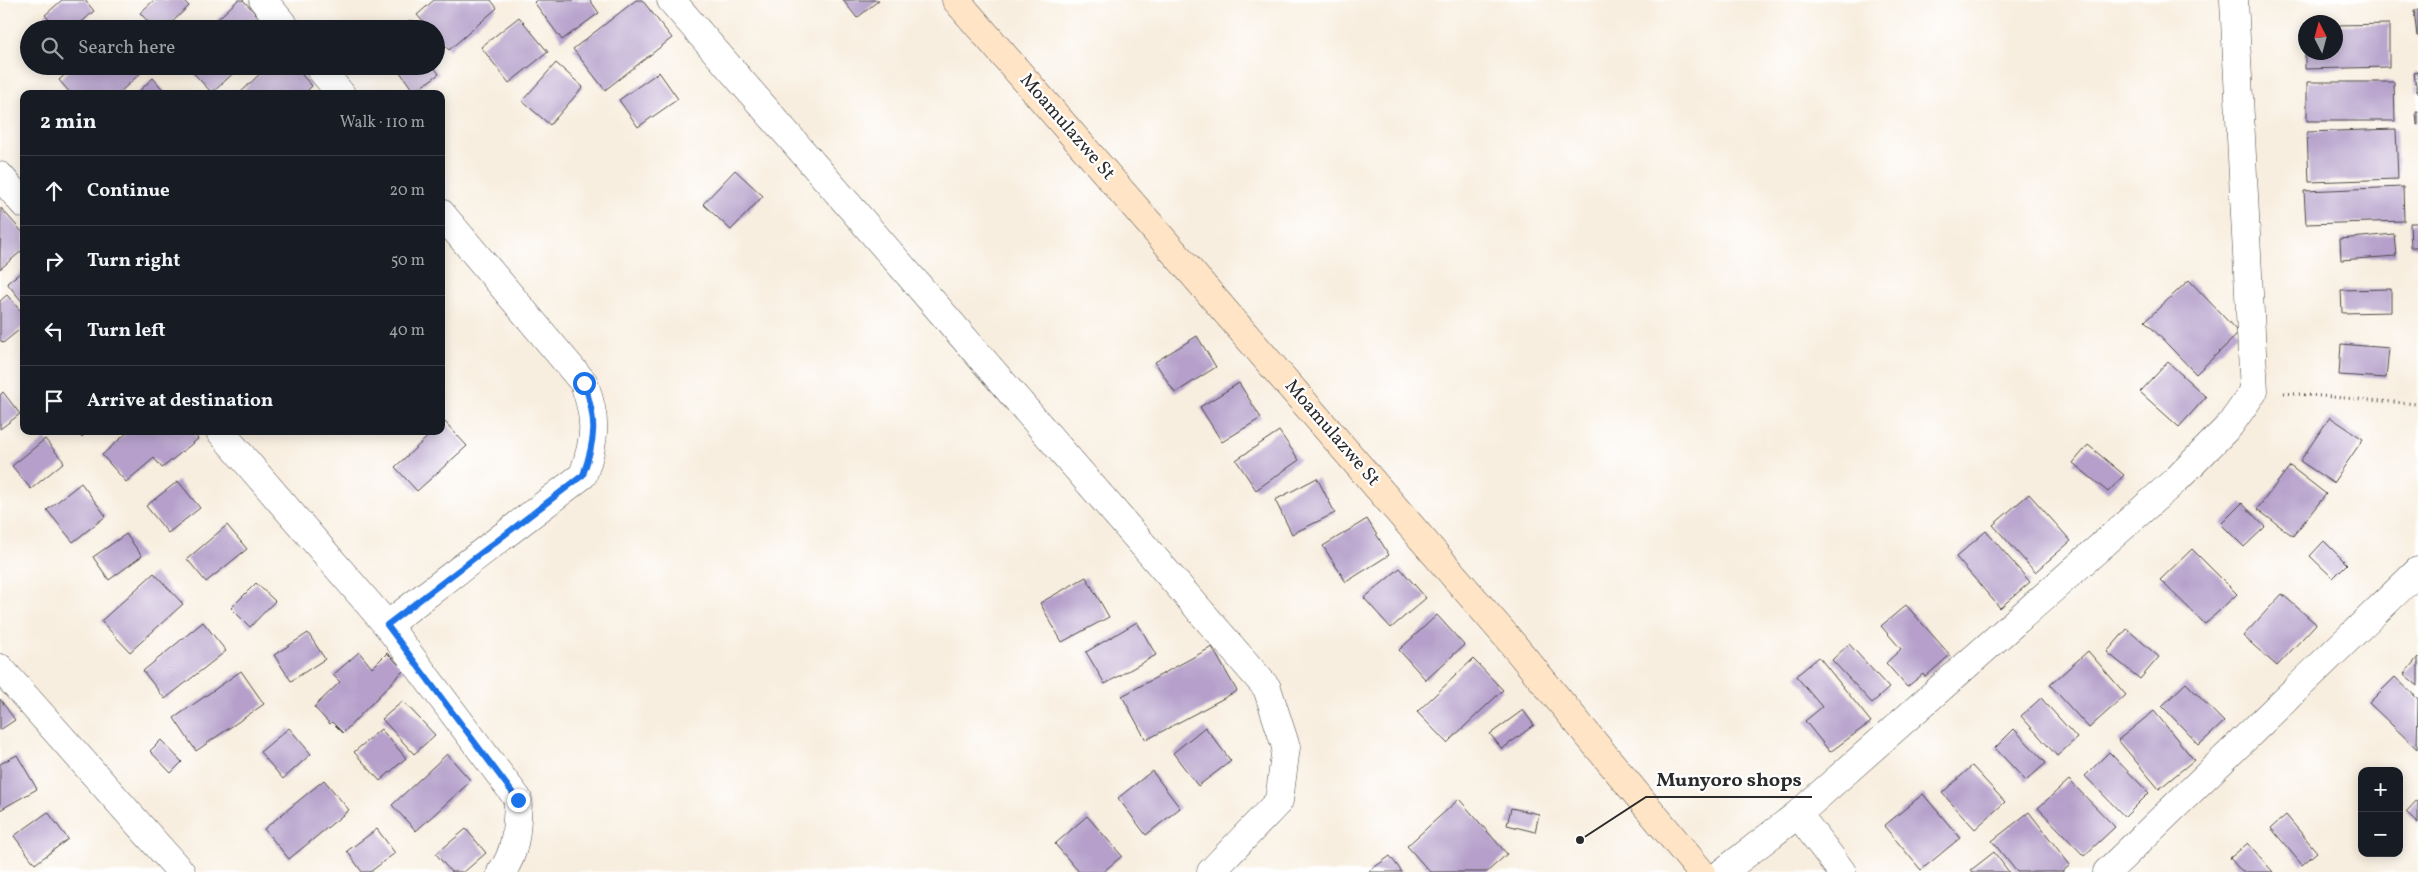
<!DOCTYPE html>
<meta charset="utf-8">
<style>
body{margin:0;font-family:Vollkorn,serif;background:#20242c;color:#f1f3f6}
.controls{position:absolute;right:15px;bottom:15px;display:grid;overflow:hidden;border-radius:10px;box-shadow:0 2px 12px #0003}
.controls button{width:45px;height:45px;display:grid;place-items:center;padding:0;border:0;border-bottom:1px solid #363941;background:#171b24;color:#f1f3f6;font:25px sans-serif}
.compass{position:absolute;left:2298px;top:15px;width:45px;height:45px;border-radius:50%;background:#171b24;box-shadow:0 2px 12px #0003;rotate:354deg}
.stop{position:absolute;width:15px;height:15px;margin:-11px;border:4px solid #1a73e8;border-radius:50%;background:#fff}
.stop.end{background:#1a73e8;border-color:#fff;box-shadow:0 1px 5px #0008}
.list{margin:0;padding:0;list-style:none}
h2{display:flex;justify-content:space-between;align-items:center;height:65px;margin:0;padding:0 20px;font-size:21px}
h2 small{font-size:16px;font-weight:400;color:#9ea1a6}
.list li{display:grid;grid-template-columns:32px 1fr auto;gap:15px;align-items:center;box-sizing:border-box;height:70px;padding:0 20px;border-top:1px solid #363941}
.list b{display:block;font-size:19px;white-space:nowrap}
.list em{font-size:16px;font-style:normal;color:#9ea1a6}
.icon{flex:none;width:28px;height:28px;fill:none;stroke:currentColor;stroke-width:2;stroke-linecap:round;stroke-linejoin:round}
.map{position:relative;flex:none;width:2418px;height:872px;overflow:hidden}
.search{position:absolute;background:#171b24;box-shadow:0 2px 12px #0003;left:20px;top:20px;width:425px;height:55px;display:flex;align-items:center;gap:12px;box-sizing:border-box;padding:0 18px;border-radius:28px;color:#9ea1a6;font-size:19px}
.panel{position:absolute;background:#171b24;box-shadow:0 2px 12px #0003;left:20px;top:90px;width:425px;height:345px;border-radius:10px}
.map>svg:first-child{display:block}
.building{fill:#b6a0cb}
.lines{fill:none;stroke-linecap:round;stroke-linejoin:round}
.street-casing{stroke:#4a4846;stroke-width:29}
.secondary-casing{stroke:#4a4846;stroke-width:29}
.path{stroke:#4a4846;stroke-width:3;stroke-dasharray:1 4;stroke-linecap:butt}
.street{stroke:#fff;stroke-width:28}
.secondary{stroke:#ffe4c6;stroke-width:28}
.route{stroke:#1a73e8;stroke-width:6}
.labels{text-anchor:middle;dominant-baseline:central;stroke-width:4.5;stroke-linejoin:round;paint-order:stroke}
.street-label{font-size:19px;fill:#2b2b2b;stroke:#fff}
.leader{fill:none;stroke:#2b2b2b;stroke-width:2}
.callout-dot{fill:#2b2b2b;stroke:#fff;stroke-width:2}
.callout-label{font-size:20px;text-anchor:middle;font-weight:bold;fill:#2b2b2b;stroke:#fff;stroke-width:4.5;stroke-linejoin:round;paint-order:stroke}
</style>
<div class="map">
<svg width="2418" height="872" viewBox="0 0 2418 872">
<rect width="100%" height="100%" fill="#fff"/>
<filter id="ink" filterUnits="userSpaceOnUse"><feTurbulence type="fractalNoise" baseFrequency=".02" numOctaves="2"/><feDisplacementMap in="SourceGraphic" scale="10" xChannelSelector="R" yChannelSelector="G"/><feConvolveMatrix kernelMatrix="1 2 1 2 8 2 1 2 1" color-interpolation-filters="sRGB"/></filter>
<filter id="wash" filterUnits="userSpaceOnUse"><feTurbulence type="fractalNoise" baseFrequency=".0096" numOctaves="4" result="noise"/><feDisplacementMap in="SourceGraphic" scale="20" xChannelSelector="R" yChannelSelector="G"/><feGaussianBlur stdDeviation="1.12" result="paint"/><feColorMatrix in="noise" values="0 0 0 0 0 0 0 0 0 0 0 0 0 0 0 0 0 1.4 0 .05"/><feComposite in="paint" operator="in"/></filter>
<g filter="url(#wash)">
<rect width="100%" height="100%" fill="#f8eedf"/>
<g id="blocks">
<g class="building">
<path d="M62,0H85L94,11L74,29H57L45,15Z"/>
<path d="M154,0H183L189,6L165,29H155L140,13Z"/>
<path d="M238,0H243L270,29H207Z"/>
<path d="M434,0H491L497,8L449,50L436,36V29H430L417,15Z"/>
<path d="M537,0H590L599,13L562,40L534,2Z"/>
<path d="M636,0H642L672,38L605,90L573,49Z"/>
<path d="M843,0H879L857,18Z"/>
<path d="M2414,10H2418V36H2417Z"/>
<path d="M519,17L548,52L509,83L481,47Z"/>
<path d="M410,20L419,29H400Z"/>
<path d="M2389,24V67L2305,69V52H2336V25Z"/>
<path d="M556,63L583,87L550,125L522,101Z"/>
<path d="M74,66H144L146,68L118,94H71L59,80Z"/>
<path d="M187,66H241L212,93Z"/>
<path d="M268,66H294L312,86L304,94H239Z"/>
<path d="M401,66H433L439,74L414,92L398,69Z"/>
<path d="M659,72L678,99L638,127L619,100Z"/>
<path d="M2418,72V92H2417L2414,73Z"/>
<path d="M153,78L167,94H136Z"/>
<path d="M2307,82H2394L2395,121H2307Z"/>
<path d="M2416,112H2418V125H2417Z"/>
<path d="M2396,129L2398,179L2309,182L2307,132Z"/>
<path d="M735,170L763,196L731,230L703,204Z"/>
<path d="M2403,187L2404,221L2306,224L2304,191Z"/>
<path d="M1,208L24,234V249L0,269Z"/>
<path d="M2410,223H2418V247H2411Z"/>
<path d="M2394,234L2396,256L2341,260L2340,239Z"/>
<path d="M24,270V304L7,283Z"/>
<path d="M2189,280L2239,333L2196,374L2145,321Z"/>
<path d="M2391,289V312L2342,313L2341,290Z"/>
<path d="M7,295L24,315V326L3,343L0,340V301Z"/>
<path d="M1197,336L1216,367L1175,393L1155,362Z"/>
<path d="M2341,344L2389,348L2386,378L2339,375Z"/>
<path d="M2168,362L2206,397L2179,427L2140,392Z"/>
<path d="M1239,383L1261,418L1222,442L1200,407Z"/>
<path d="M3,392L20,414L0,429V395Z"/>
<path d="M2330,417L2363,439L2333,483L2300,461Z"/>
<path d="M445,422L467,446L417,491L395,467L434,431H441V425Z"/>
<path d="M77,431H88L82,437Z"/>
<path d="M129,431H192L198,439L162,468L154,458L126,482L102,455Z"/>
<path d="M1279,431L1299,460L1256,490L1236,460Z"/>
<path d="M45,439L64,462L31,489L12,466Z"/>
<path d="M2088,445L2124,475L2108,492L2073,463Z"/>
<path d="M2290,466L2326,494L2293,536L2257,509Z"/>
<path d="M1317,478L1335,513L1292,534L1275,500Z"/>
<path d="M178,481L200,508L168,533L146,506Z"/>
<path d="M81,483L106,516L73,542L47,510Z"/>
<path d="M2029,494L2071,541L2035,572L1993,525Z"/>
<path d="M2242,503L2265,527L2244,547L2221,524Z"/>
<path d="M1367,519L1389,555L1346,582L1323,546Z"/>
<path d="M227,525L247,549L206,582L187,559Z"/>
<path d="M1986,531L2030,582L2000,608L1956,557Z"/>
<path d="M126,534L142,556L109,580L93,557Z"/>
<path d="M2324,541L2347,564L2333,578L2310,556Z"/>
<path d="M2192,549L2237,594L2205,624L2160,580Z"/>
<path d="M1400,568L1426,598L1391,628L1364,598Z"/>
<path d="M154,573L183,604L130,652L101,621Z"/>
<path d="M1086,577L1109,617L1062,642L1040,603Z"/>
<path d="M256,583L275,601L250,627L231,608Z"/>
<path d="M2282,594L2316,624L2277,666L2243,636Z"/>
<path d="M1906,605L1950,655L1925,677L1923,674L1907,687L1886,663L1901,649L1881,626Z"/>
<path d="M1437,615L1464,645L1426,680L1399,650Z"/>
<path d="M203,622L226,651L165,699L143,671Z"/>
<path d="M1137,622L1156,655L1105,684L1086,652Z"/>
<path d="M2127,629L2159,657L2140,679L2107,652Z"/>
<path d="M308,633L325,659L291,681L274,655Z"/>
<path d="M1849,644L1889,688L1872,703L1832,660Z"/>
<path d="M1212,647L1237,691L1146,740L1122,696Z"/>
<path d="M2088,651L2126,695L2089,728L2050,685Z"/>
<path d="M359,652L372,668L387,653L404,670L343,733L332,722L330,724L314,707L340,682L333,675Z"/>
<path d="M1819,657L1871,722L1830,752L1805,721L1822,707L1796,676Z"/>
<path d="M2418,657V686L2404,674Z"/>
<path d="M1473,659L1503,690L1447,743L1417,712Z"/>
<path d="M241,671L264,704L196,751L174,718Z"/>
<path d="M2395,677L2418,699L2417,749L2369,703Z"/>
<path d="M2186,683L2224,722L2199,745L2162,706Z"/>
<path d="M2041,698L2077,738L2057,756L2021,716Z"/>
<path d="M0,699L15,720L0,730Z"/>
<path d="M403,701L435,735L414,754L382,719Z"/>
<path d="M1523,710L1534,725L1502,749L1490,734Z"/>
<path d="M2154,711L2194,760L2159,789L2118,740Z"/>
<path d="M1205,727L1231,761L1198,786L1173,753Z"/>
<path d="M289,728L311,754L283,779L260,752Z"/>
<path d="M381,729L406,758L380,781L354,752Z"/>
<path d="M2014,729L2046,763L2026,781L1995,748Z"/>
<path d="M161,740L182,762L171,773L150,751Z"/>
<path d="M2109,752L2149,793L2125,817L2085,776Z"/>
<path d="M447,754L471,781L416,831L392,805Z"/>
<path d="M17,755L37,789L0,810V764Z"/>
<path d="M1972,766L2005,802L1975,829L1942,793Z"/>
<path d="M1152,771L1180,808L1146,835L1118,798Z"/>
<path d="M324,780L349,810L289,859L264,829Z"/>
<path d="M2069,780L2115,827L2084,856L2038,808Z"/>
<path d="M1923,794L1960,838L1921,870L1884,826Z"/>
<path d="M1459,799L1507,854L1487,872H1430L1407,846Z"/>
<path d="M2418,799V823L2406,812Z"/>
<path d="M1511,808L1539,814L1535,832L1507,825Z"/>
<path d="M48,812L68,839L35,864L14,836Z"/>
<path d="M2029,812L2070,865L2062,872H2017L1992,841Z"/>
<path d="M2286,815L2317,852L2302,865L2271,828Z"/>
<path d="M1087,816L1122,856L1103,872H1079L1055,844Z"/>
<path d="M377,829L395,853L370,872H362L347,851Z"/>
<path d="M466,829L486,853L464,872H451L436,854Z"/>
<path d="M2248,843L2273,872H2242L2230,858Z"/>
<path d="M1994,852L2009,872H1973L1971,870Z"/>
<path d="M1390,856L1402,872H1368Z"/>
</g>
</g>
</g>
<g filter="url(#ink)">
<use href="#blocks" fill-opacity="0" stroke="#4a4846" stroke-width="1"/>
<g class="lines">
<g class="street-casing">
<g id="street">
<path d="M263,0L287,29"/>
<path d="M671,0L1267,688L1286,747L1279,801L1211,872"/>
<path d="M318,66L341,94"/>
<path d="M0,176L24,204"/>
<path d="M220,431L387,625L518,799C517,823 517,854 501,872"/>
<path d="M387,625L583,475C596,438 597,420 584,383L441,213"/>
<path d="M0,668L181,872"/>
<path d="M1798,814L1842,872"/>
<path d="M1723,872L1798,814L2177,479L2230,425L2254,391L2234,0"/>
<path d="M2107,872L2418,571"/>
</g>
</g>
<g class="secondary-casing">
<path id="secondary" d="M956,0L1506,636L1701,872"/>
</g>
<path class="path" d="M2284,393L2418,404"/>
<use href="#street" class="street"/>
<use href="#secondary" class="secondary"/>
</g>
</g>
<g class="lines" filter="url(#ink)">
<path class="route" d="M518,800L387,625L583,475C596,438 597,420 584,383"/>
</g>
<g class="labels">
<g class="street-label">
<text transform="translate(1067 127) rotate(49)">Moamulazwe St</text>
<text transform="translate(1332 433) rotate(49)">Moamulazwe St</text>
</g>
</g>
<path class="leader" d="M1580 840L1646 797H1812"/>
<circle class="callout-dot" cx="1580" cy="840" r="5"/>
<g class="callout-label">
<text x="1729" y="786">Munyoro shops</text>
</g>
</svg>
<div class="controls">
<button>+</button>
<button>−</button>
</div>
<svg class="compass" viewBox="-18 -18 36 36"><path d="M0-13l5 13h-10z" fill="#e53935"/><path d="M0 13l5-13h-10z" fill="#9ea1a6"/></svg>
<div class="stop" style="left:584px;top:383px"></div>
<div class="stop end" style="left:518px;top:800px"></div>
<div class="search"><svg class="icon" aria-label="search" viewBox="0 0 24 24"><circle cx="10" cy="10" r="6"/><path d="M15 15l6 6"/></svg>Search here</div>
<section class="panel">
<h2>2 min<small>Walk · 110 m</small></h2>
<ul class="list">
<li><svg class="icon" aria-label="ahead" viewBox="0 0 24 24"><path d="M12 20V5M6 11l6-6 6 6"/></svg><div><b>Continue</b></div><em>20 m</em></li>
<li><svg class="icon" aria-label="right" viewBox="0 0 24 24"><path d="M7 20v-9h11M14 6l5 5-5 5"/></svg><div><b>Turn right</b></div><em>50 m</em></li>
<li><svg class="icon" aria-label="left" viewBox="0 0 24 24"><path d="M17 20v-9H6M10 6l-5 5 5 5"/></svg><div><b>Turn left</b></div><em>40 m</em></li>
<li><svg class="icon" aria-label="arrive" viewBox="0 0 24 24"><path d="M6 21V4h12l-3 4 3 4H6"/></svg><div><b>Arrive at destination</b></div></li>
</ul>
</section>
</div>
